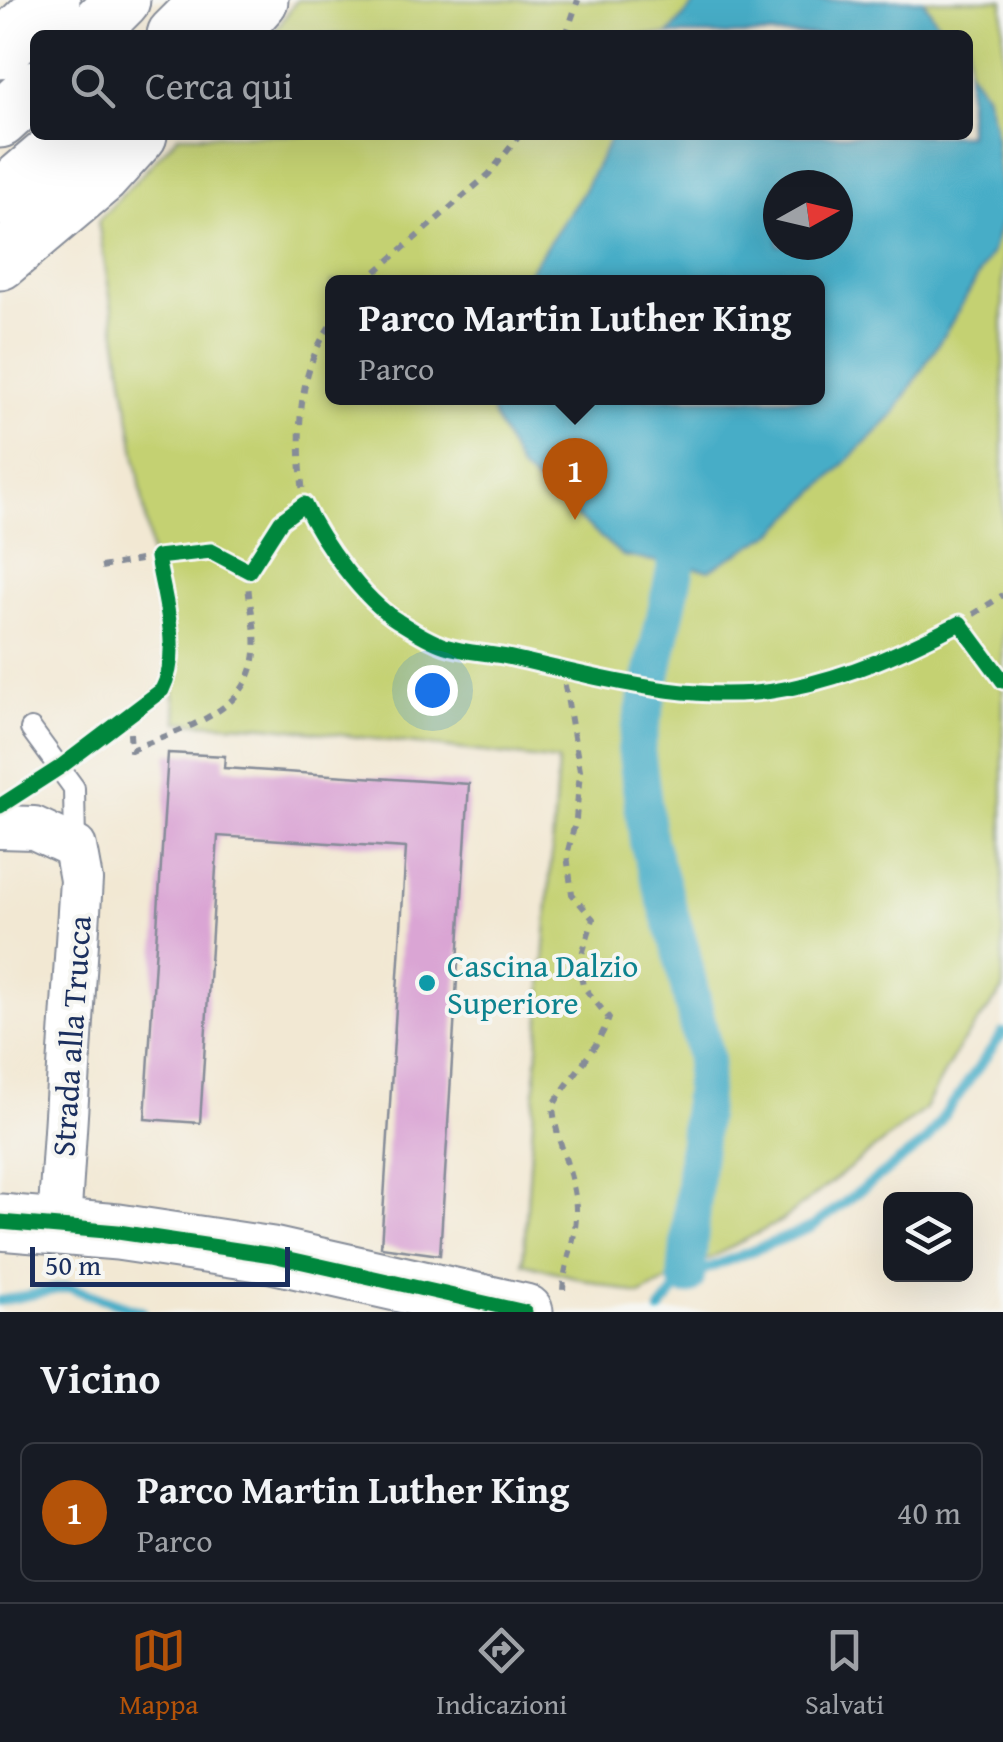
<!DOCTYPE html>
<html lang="it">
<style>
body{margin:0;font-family:"Gentium Book Plus",serif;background:#20242c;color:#f1f3f6}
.controls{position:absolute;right:30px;bottom:30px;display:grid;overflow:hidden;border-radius:15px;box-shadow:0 10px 40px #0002}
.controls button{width:90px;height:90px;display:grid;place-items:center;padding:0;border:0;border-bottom:2px solid #363941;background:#171b24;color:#f1f3f6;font:50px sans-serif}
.compass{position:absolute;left:763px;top:170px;width:90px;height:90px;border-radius:50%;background:#171b24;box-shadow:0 10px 40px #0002;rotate:82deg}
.scale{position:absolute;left:30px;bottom:25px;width:260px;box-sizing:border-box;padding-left:10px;border:5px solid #1b2f5e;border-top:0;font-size:28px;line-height:35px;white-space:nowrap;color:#1b2f5e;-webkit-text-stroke:8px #f6f6f2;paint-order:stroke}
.you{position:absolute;left:432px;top:690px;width:35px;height:35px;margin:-25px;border:8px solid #fff;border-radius:50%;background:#1a73e8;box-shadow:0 0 0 15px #1a73e833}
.badge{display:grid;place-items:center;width:65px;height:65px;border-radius:50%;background:#b45309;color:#fff;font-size:32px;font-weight:700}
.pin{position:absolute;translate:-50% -82px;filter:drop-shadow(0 2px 5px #0008)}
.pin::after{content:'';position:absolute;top:52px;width:35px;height:30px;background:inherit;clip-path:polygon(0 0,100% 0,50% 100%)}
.popup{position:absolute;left:325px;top:275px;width:500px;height:130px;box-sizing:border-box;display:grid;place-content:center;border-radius:15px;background:#171b24;filter:drop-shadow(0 2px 8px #0005);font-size:32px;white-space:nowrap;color:#9ea1a6}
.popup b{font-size:38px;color:#f1f3f6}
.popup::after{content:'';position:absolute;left:50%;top:100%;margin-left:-20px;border:20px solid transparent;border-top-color:#171b24}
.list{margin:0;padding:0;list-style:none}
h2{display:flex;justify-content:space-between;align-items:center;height:130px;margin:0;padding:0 40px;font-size:42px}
h2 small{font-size:32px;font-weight:400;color:#9ea1a6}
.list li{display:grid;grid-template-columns:65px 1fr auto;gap:30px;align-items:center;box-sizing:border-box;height:140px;margin:0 20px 20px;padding:0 20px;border:2px solid #363941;border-radius:15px}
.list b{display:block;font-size:38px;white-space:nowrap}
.list p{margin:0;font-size:32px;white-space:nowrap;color:#9ea1a6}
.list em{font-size:32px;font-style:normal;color:#9ea1a6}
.icon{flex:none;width:55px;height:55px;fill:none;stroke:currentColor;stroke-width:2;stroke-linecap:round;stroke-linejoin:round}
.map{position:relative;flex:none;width:1003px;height:1312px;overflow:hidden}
.search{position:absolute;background:#171b24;box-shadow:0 10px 40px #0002;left:30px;right:30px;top:30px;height:110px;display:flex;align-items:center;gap:25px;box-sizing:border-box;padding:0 35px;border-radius:15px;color:#9ea1a6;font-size:38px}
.sheet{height:290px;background:#171b24}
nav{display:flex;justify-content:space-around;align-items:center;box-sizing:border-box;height:140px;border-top:2px solid #363941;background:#171b24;font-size:28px;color:#9ea1a6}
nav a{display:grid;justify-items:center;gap:5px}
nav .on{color:#b45309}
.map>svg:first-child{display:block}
.green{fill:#c4d172;stroke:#708068;stroke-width:2.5;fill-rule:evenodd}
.water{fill:#47adc7;stroke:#316e92;stroke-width:2.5;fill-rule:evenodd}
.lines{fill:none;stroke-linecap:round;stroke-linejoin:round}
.stream{stroke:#47adc7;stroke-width:10}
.canal{stroke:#47adc7;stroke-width:38}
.building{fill:#daa5d4}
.lane-casing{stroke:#868c98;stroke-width:24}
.street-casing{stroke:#868c98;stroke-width:46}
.secondary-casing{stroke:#868c98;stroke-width:59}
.highway-casing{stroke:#868c98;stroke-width:59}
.path{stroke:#868c98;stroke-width:6;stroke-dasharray:8 8;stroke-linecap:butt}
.lane{stroke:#fff;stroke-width:20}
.street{stroke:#fff;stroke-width:42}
.secondary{stroke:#fff;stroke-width:55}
.highway{stroke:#fff;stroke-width:55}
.cycleway-casing{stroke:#f6f6f2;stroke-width:21}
.cycleway{stroke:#00873e;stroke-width:15}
.culture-dot{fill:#0f9aa8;stroke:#f6f6f2;stroke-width:4}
.labels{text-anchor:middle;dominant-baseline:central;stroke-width:8;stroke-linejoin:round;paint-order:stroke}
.culture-label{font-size:32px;fill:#0d838f;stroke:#f6f6f2;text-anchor:start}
.street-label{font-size:32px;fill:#1b2f5e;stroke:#f6f6f2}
</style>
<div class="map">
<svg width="1003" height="1312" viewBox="0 0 1003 1312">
<rect width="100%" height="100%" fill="#f6f6f2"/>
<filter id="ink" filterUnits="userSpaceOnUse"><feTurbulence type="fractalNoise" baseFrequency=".01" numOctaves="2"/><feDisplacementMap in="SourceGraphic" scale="20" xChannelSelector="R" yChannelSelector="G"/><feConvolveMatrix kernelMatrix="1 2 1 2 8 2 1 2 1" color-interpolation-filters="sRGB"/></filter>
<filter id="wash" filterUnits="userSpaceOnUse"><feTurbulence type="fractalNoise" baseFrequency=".0048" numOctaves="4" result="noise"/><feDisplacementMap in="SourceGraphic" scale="40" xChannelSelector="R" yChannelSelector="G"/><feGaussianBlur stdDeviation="2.25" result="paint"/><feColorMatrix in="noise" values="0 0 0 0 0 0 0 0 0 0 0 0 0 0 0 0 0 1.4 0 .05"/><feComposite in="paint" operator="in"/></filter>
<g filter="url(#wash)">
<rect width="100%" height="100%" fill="#f2e8d3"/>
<path class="green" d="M297,0H1003V990L959,1047L924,1110L783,1220L640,1295L523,1263L558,761L267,726L178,722L98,221L179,135H968V35H272ZM778,185H838V245H778ZM332,282H818V398H332Z"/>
<g class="water">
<path d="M698,0H923L946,35H668Z"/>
<path d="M968,69L985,93L994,125L1003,215L992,252L950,325L892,417L775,532L709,570L623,556L520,469L492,413L493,398H818V282H522L582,194L612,135H968ZM778,185H838V245H778Z"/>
</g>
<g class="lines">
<g class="stream">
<path d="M0,1301L68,1287L143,1312"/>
<path d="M660,1310L686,1277L812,1227L925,1142L1003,1033"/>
</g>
<path class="canal" d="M676,566L636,749L648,842L681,951L705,1058L686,1277"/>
</g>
<g id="blocks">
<path class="building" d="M168,753L225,756L224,768L469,784L440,1255L381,1247L406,848L218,836L200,1123L145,1119Z"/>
</g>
</g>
<g filter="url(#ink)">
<use href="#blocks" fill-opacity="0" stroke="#868c98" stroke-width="2.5"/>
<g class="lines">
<g class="lane-casing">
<path id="lane" d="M31,729L74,788L75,847"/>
</g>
<g class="street-casing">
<path id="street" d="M0,827L34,828L75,847L81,880L59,1225"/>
</g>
<g class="secondary-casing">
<path id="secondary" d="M0,1222L118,1232L272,1255L525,1312"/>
</g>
<g class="highway-casing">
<g id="highway">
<path d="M87,35L122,0"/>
<path d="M175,35L210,0"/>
<path d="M229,35L260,0"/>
<path d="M0,51L52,0"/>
<path d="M0,120L35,88"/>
<path d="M0,198L74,135"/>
<path d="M0,262L101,177L139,135"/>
</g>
</g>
<g class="path">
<path d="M566,35L578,0"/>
<path d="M364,282L489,174L520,135"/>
<path d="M304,504C297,441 294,376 332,323"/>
<path d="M101,567L157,557"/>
<path d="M960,623L1003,595"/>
<path d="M562,669L580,771L576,819L567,855L572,894L593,919L579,964L583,986L609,1018C597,1051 571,1075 553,1106C555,1142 577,1177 576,1214C576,1240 564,1264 563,1291"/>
<path d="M129,717L131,750C189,725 262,711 255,633C253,611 246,594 249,571"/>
</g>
<use href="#lane" class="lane"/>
<use href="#street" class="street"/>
<use href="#secondary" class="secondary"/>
<use href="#highway" class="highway"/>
<g class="cycleway-casing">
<g id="cycleway">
<path d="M0,806L59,768L162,690C182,651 164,599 157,557L211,551L249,571L281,521L304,504C322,541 362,599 398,621C412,630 430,641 445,646C466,653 491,653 512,658C601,678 699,707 790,688C851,676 905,651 960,623L1003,681"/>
<path d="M0,1222L118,1232L272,1255L525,1312"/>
</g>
</g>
<use href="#cycleway" class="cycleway"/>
</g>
</g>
<circle class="culture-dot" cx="427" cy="983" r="10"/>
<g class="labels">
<g class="culture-label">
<text x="447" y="965">Cascina Dalzio<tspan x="447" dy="37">Superiore</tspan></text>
</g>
<g class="street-label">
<text transform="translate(71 1036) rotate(-86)">Strada alla Trucca</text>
</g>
</g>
</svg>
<div class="controls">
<button><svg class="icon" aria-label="layers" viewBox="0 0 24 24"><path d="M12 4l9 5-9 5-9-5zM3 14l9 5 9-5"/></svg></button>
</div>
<svg class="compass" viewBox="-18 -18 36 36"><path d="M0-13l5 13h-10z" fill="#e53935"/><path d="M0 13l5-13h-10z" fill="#9ea1a6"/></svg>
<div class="scale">50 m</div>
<div class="you"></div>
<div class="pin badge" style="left:575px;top:520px">1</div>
<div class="popup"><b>Parco Martin Luther King</b>Parco</div>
<div class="search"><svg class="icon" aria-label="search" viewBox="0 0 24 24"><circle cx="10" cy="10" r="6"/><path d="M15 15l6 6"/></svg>Cerca qui</div>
</div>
<section class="sheet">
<h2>Vicino<small></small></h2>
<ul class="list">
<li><span class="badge">1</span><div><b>Parco Martin Luther King</b><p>Parco</p></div><em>40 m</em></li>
</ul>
</section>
<nav>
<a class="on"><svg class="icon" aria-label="map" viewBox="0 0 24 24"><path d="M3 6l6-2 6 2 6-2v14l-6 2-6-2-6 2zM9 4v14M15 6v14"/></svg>Mappa</a>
<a><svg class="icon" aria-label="directions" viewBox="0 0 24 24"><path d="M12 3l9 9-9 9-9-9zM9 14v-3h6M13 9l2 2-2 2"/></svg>Indicazioni</a>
<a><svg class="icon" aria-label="saved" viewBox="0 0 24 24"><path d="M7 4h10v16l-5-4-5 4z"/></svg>Salvati</a>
</nav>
